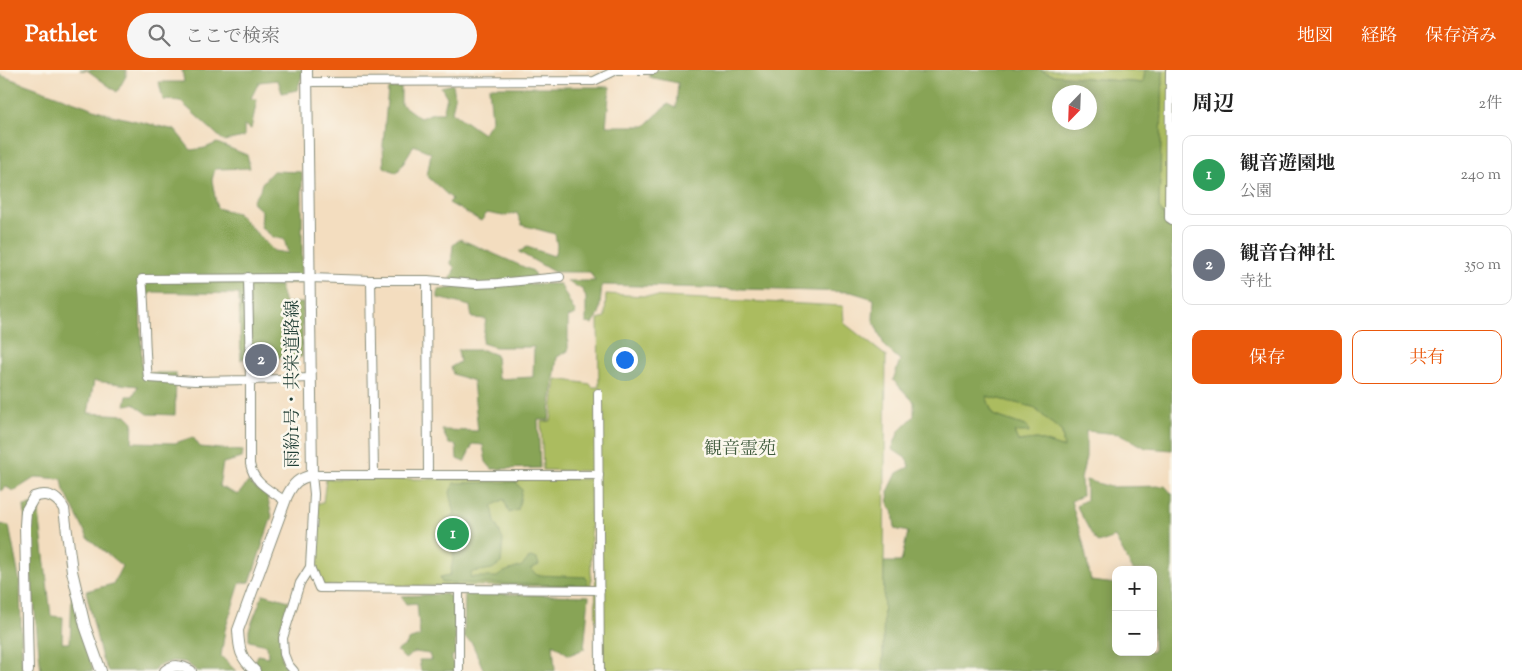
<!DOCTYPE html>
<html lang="ja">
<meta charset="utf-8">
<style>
body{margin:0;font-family:"Sorts Mill Goudy","Noto Serif JP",serif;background:#f6f6f6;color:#222}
.controls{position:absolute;right:15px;bottom:15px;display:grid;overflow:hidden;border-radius:10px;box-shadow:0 2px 12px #0003}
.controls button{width:45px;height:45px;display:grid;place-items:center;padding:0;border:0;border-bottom:1px solid #e0e0e0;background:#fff;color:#222;font:25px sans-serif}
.compass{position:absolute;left:1052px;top:15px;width:45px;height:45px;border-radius:50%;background:#fff;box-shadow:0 2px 12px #0003;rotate:203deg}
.you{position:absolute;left:624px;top:289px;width:18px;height:18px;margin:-12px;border:4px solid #fff;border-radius:50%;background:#1a73e8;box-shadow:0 0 0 8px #1a73e833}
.badge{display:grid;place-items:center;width:32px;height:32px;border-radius:50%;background:#ea580c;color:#fff;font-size:16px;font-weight:700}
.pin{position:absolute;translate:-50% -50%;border:2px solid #fff;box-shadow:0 1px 5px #0006}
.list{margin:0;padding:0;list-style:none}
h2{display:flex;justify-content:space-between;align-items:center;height:65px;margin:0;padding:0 20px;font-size:21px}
h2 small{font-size:16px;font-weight:400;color:#767676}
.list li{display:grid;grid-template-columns:32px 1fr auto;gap:15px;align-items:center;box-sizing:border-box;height:80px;margin:0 10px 10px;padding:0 10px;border:1px solid #e0e0e0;border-radius:10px}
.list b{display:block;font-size:19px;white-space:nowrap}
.list p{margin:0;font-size:16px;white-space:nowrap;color:#767676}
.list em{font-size:16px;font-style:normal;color:#767676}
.actions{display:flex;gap:10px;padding:15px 20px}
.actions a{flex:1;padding:11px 0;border:1px solid #ea580c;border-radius:10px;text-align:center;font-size:18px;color:#ea580c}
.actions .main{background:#ea580c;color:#fff}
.icon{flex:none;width:28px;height:28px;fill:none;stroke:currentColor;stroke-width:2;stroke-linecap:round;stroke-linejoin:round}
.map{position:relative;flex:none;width:1172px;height:601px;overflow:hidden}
header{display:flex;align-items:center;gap:30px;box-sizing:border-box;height:70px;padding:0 25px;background:#ea580c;color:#fff}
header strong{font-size:24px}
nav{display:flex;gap:28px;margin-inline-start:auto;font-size:18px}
.search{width:350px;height:45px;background:#f6f6f6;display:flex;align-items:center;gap:12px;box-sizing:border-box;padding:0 18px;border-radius:28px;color:#767676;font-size:19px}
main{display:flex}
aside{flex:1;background:#fff}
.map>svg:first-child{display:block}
.green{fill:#abbc5f;stroke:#657c4a}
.forest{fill:#88a456;stroke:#547045;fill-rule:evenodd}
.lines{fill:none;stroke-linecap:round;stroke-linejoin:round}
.street-casing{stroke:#898d7a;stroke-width:10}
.secondary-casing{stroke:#898d7a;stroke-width:12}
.street{stroke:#fff;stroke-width:8}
.secondary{stroke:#fff;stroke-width:10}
.labels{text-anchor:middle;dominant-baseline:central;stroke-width:5;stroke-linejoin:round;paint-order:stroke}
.street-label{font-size:18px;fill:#1f3d34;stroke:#fbf7ec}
.park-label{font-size:18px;fill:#425d3f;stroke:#fbf7ec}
</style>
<header>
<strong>Pathlet</strong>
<div class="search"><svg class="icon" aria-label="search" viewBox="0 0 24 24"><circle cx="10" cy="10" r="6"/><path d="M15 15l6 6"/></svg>ここで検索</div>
<nav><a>地図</a><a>経路</a><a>保存済み</a></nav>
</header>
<main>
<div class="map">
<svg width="1172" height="601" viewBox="0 0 1172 601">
<rect width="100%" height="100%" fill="#fbf7ec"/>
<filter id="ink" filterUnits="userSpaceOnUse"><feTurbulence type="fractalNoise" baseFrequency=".02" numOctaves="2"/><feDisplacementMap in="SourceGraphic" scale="10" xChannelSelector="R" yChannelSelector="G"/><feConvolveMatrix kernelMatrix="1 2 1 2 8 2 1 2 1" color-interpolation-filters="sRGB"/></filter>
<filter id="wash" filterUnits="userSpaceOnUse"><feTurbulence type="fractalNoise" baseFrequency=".0096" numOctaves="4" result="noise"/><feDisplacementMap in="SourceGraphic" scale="20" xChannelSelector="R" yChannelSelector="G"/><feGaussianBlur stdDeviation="1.12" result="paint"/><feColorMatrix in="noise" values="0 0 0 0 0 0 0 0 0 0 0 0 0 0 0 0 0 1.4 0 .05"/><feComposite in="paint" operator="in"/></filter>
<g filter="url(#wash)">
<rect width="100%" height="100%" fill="#f3ddbf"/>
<g class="green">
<path d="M1040,0H1145L1144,13L1053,5Z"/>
<path d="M1163,0H1172V158L1159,138Z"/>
<path d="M606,224L843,236L844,253L886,286L883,601H596L595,401L543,400L541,352L551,351L556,309L591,314L592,317H599L598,249L605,247Z"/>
<path d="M986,326L1033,337L1062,362L1064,378L1037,369L1018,371L1014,362L1028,357L993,345Z"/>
<path d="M326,409H591V516H321L313,495L316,433H323Z"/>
</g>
<g class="forest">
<path d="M80,0H126V6L117,22L87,0Z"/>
<path d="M182,0H302V6L297,20L282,23L278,10L259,12L251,28L257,30L251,59L244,55V67L224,71L180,31L163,30L159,12H184Z"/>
<path d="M650,0H1040L1053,5L1143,13L1145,0H1163L1159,138L1172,158V380L1146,378L1120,364L1086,361V387L1081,409L1082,426L1071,431L1083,472L1091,511L1116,514V582H1153V500H1133L1115,467L1098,473L1091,463L1076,435L1086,430V410L1111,417L1165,416L1172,424V601H883L884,492H901L908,462L895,459L893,440L889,437L888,422L897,403L909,397L907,389L892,379L899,361L914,346V332L893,310L900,290L885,277L873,250L874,229L851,222L602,215L599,245L592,254L586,253V228L583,220L567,211H595L590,202H554L519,182L527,177L554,186L557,176L555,164L522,155L517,143L503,146L487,143L481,151L449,133L452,129L427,106L431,83L414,75L397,103L384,97L383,75L388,19L401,17V34L420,48L433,43H443L447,27L441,17L453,14L455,27L452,42L483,64L492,50L489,17H610L606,56H645L668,34L676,38L678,13L649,7ZM1060,22H1090V52H1060ZM986,326L1033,337L1062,362L1064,378L1037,369L1018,371L1014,362H1029L1028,357L993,345Z"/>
<path d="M0,5L111,45L175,60L191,80L205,78L217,73L247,85L250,98L215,99L212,110L217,138L237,143L274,181L288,183L284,169L273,167L261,157L262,141L252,132L260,120L262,113L273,101L302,102V213H279L285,233H303L302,287L272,288L270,284L255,281L241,290L239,224L152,222L140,232L142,303H176L175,345L148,344L134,334L125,335L127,326H133L138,316L94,311L88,343L126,345L133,352L132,372L175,373L193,367L200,377L243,381L242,388L223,393L219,416L238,425L248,412L267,426L272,446L250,512L240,513L225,560L221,586L236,601H197L185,592L172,591L156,597L154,601H108L102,589L86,521L113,514L122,496L88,468L64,420L62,409L36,407L14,421L6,417L0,421Z"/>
<path d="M460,169L533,201L535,206L517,214H560L576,244L568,247V281L557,287L549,350H538L540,398L492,399L486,392L483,375L473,374L464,392L457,389L456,375L449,374L442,360L478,361L473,311L453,304L451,297L460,292L458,280H483L496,285L498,309L533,307L534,277H495L482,273L486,249L472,248L470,236L438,228V220L453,218L451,208L455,198L451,194L453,175Z"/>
<path d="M516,412L522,420L518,440L509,443L504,429L492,436L495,452L503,470L501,493L492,499L472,502L470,507H497L504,502L522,496L530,487L537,489L539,495L530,499L537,505L586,507L588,515L442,513L440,507L450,505L454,484L448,475L446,449L455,445L450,422L454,413Z"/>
<path d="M38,434L51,546L63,547L62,573H70L72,522L93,601H41L24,436Z"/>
<path d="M0,454L9,456L20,513L22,601H0Z"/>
<path d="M465,523L589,526L584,579L569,585L553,574L555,601H484L472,573L464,567Z"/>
<path d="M263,524L289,531L281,564L282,590L288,601H262L254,594L258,585L268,587L267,575L249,571V560Z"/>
<path d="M446,524L454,529L456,584L452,586V592L454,594V601H421L419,590H431L429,584L415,582L405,589L397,581L407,574L408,570L420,566L417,533L406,534L401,526Z"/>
</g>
</g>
<g filter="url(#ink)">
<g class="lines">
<g class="street-casing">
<g id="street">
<path d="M1170,0L1169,148L1172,150"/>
<path d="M307,12L594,11L617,0H654"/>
<path d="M248,207L250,310L195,311L148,308C144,275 146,242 142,209L309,208L371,210H427L476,214L498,213L560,207"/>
<path d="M371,210L374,405"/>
<path d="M427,210L428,405"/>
<path d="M598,323L600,601"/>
<path d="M599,405H312L314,424L310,497L319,518L600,520"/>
<path d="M285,431C269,419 254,414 250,394V310L311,308"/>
<path d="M459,519V601"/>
<path d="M294,601L288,594L284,584L283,568L300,513L310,497"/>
</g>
</g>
<g class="secondary-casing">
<g id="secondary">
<path d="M28,601L25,455L26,441L34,427C48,422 57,427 64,439L72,501L85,556L101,601"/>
<path d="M165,601C174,594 181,595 191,601"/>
<path d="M255,601C240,588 239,579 238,560L287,426C294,412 298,409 312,405L307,0"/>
</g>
</g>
<use href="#street" class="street"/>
<use href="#secondary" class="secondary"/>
</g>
</g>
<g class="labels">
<g class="street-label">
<text transform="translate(294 314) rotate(-90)">雨紛1号・共栄道路線</text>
</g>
<g class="park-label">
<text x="740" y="380">観音霊苑</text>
</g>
</g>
</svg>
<div class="controls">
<button>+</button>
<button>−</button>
</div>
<svg class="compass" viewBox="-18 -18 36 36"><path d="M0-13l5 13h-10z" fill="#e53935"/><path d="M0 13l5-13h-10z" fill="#767676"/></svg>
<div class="you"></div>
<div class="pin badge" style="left:453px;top:464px;background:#2e9e5b">1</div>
<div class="pin badge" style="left:261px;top:290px;background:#6b7280">2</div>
</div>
<aside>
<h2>周辺<small>2件</small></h2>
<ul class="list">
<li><span class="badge" style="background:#2e9e5b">1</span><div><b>観音遊園地</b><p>公園</p></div><em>240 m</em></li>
<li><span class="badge" style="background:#6b7280">2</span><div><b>観音台神社</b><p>寺社</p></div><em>350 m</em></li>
</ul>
<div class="actions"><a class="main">保存</a><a>共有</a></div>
</aside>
</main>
